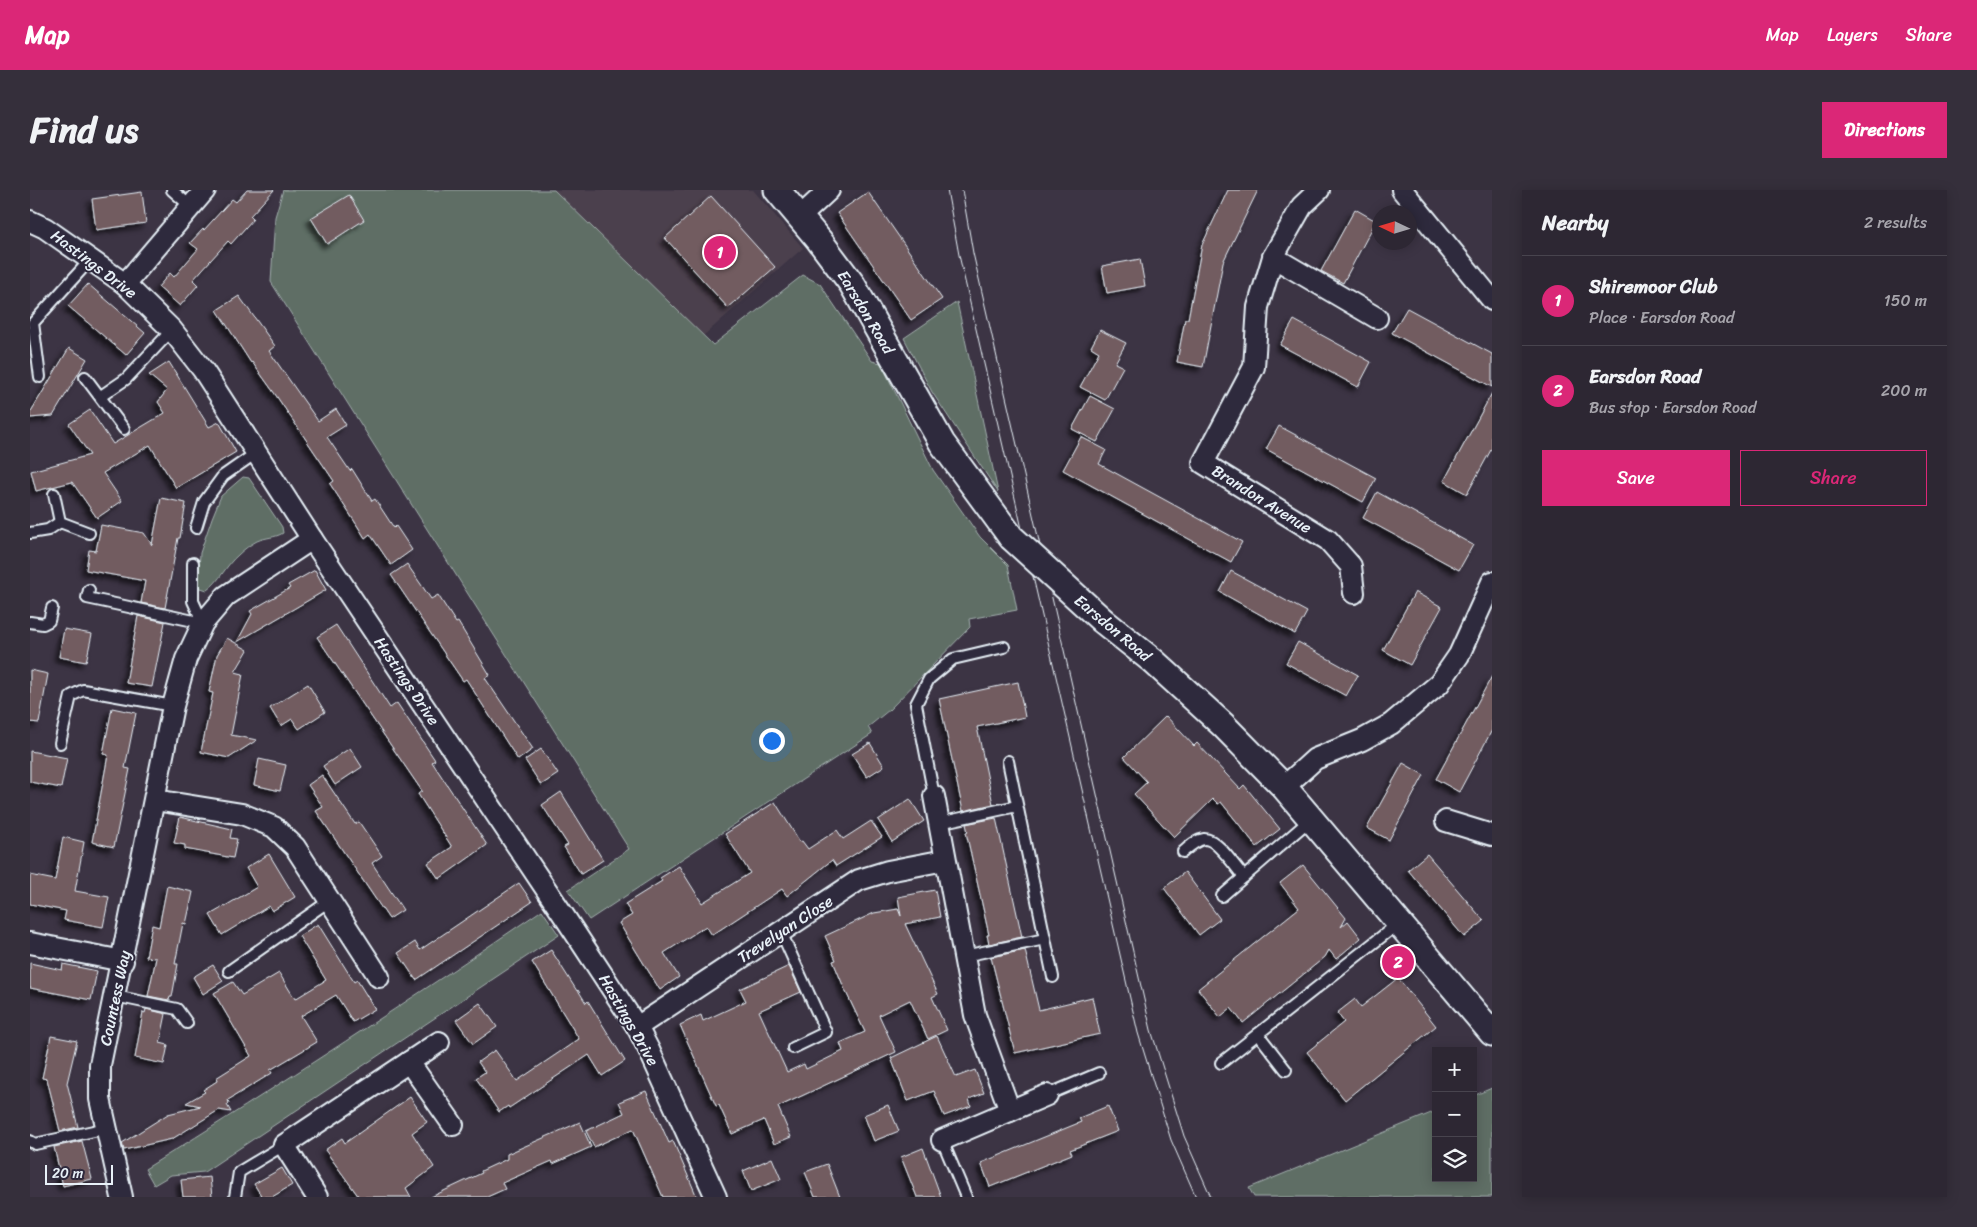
<!DOCTYPE html>
<meta charset="utf-8">
<style>
body{margin:0;font-family:Sriracha,sans-serif;background:#352f3b;color:#f1f3f6}
.controls{position:absolute;right:15px;bottom:15px;display:grid;overflow:hidden;border-radius:0px;box-shadow:0 2px 12px #0003}
.controls button{width:45px;height:45px;display:grid;place-items:center;padding:0;border:0;border-bottom:1px solid #48444e;background:#2d2733;color:#f1f3f6;font:25px sans-serif}
.compass{position:absolute;left:1342px;top:15px;width:45px;height:45px;border-radius:50%;background:#2d2733;box-shadow:0 2px 12px #0003;rotate:274deg}
.scale{position:absolute;left:15px;bottom:12px;width:68px;box-sizing:border-box;padding-left:5px;border:2px solid #e8f1f8;border-top:0;font-size:14px;line-height:18px;white-space:nowrap;color:#e8f1f8;-webkit-text-stroke:4px #2f2a3d;paint-order:stroke}
.you{position:absolute;left:741px;top:550px;width:18px;height:18px;margin:-12px;border:4px solid #fff;border-radius:50%;background:#1a73e8;box-shadow:0 0 0 8px #1a73e833}
.badge{display:grid;place-items:center;width:32px;height:32px;border-radius:50%;background:#db2777;color:#fff;font-size:16px;font-weight:700}
.pin{position:absolute;translate:-50% -50%;border:2px solid #fff;box-shadow:0 1px 5px #0006}
.list{margin:0;padding:0;list-style:none}
h2{display:flex;justify-content:space-between;align-items:center;height:65px;margin:0;padding:0 20px;font-size:21px}
h2 small{font-size:16px;font-weight:400;color:#a7a5ac}
.list li{display:grid;grid-template-columns:32px 1fr auto;gap:15px;align-items:center;box-sizing:border-box;height:90px;padding:0 20px;border-top:1px solid #48444e}
.list b{display:block;font-size:19px;white-space:nowrap}
.list p{margin:0;font-size:16px;white-space:nowrap;color:#a7a5ac}
.list em{font-size:16px;font-style:normal;color:#a7a5ac}
.actions{display:flex;gap:10px;padding:15px 20px}
.actions a{flex:1;padding:11px 0;border:1px solid #db2777;border-radius:0px;text-align:center;font-size:18px;color:#db2777}
.actions .main{background:#db2777;color:#fff}
.icon{flex:none;width:28px;height:28px;fill:none;stroke:currentColor;stroke-width:2;stroke-linecap:round;stroke-linejoin:round}
.map{position:relative;flex:none;width:1462px;height:1007px;overflow:hidden;border-radius:0px}
header{display:flex;align-items:center;gap:30px;box-sizing:border-box;height:70px;padding:0 25px;background:#db2777;color:#fff}
header strong{font-size:24px}
nav{display:flex;gap:28px;margin-inline-start:auto;font-size:18px}
.intro{display:flex;align-items:center;justify-content:space-between;box-sizing:border-box;height:120px;padding:0 30px}
h1{margin:0;font-size:35px}
.button{padding:12px 22px;border-radius:0px;background:#db2777;color:#fff;font-size:18px;font-weight:700}
main{display:flex;gap:30px;padding:0 30px}
aside{flex:1;background:#2d2733;border-radius:0px;box-shadow:0 2px 12px #0003}
.map>svg:first-child{display:block}
.built{fill:#4c404d}
.green{fill:#5e6e65;stroke:#a3b0ae}
.building{fill:#725b61;stroke:#e8f1f8;filter:url(#shadow)}
.lines{fill:none;stroke-linecap:round;stroke-linejoin:round}
.service-casing{stroke:#e8f1f8;stroke-width:14}
.minor-casing{stroke:#e8f1f8;stroke-width:24}
.tertiary-casing{stroke:#e8f1f8;stroke-width:29}
.service{stroke:#2f2a3d;stroke-width:10}
.minor{stroke:#2f2a3d;stroke-width:20}
.tertiary{stroke:#2f2a3d;stroke-width:25}
.tram{stroke:#e8f1f8;stroke-width:1}
.tertiary-bridge-casing{stroke:#e8f1f8;stroke-width:29;stroke-linecap:butt}
.tertiary-bridge{stroke:#2f2a3d;stroke-width:25}
.labels{text-anchor:middle;dominant-baseline:central;stroke-width:4;stroke-linejoin:round;paint-order:stroke}
.street-label{font-size:16px;fill:#e8f1f8;stroke:#2f2a3d}
</style>
<header>
<strong>Map</strong>
<nav><a>Map</a><a>Layers</a><a>Share</a></nav>
</header>
<div class="intro"><h1>Find us</h1><a class="button">Directions</a></div>
<main>
<div class="map">
<svg width="1462" height="1007" viewBox="0 0 1462 1007">
<defs>
<filter id="shadow"><feDropShadow dx="-4.5" dy="4.5" stdDeviation="2.5" flood-color="#0009"/></filter>
</defs>
<rect width="100%" height="100%" fill="#3c3444"/>
<filter id="ink" filterUnits="userSpaceOnUse"><feTurbulence type="fractalNoise" baseFrequency=".02" numOctaves="2"/><feDisplacementMap in="SourceGraphic" scale="10" xChannelSelector="R" yChannelSelector="G"/><feConvolveMatrix kernelMatrix="1 2 1 2 8 2 1 2 1" color-interpolation-filters="sRGB"/></filter>
<g filter="url(#ink)">
<path class="built" d="M524,0H723L773,58L673,146Z"/>
<g class="green">
<path d="M253,0H524L683,155L773,85L790,94L842,171L851,173L903,280L950,347L978,375L987,420L939,429L940,437L859,520L838,537L842,544L559,730L538,700L599,659L241,92L245,27Z"/>
<path d="M927,112L968,302L902,202L874,148Z"/>
<path d="M213,287L219,288L252,337L253,343C245,348 236,347 227,351C221,354 213,360 208,365C196,375 190,391 177,400L168,397L170,363L182,328L191,306Z"/>
<path d="M512,720L529,745L174,982L141,985L124,995L115,979C250,895 382,809 512,720Z"/>
<path d="M1462,898V1007H1224L1219,998L1406,921V988H1443V906Z"/>
</g>
<g class="building">
<path d="M217,0H244L220,26L223,29L201,54L198,51L163,90L168,95L150,116L128,97L140,83L144,87L168,59L160,53L173,39L174,40L202,9L206,12Z"/>
<path d="M1198,0H1228L1193,72L1173,177L1147,172L1155,129H1158L1172,55Z"/>
<path d="M112,2L116,33L66,40L62,9Z"/>
<path d="M838,2L912,109L881,130L807,23Z"/>
<path d="M319,5L334,30L297,54L281,28Z"/>
<path d="M681,6L745,77L698,118L635,48Z"/>
<path d="M1325,19L1346,31L1313,93L1291,81Z"/>
<path d="M1110,69L1115,96L1077,103L1072,76Z"/>
<path d="M58,94L115,143L96,165L38,116Z"/>
<path d="M209,106L245,156L239,161L288,231L306,219L316,235L297,247L320,281L322,279L342,311L345,309L364,338L366,336L382,360L361,375L340,344L335,348L325,332L300,294L304,291L245,204L222,172L221,173L187,120Z"/>
<path d="M1377,118L1462,164V197L1362,143Z"/>
<path d="M1264,130L1341,172L1328,197L1250,155Z"/>
<path d="M1070,140L1096,153L1085,173L1093,177L1075,210L1050,197L1069,162L1061,157Z"/>
<path d="M39,158L57,169L23,226L0,228V223Z"/>
<path d="M139,172L179,237L189,232L206,262L146,298L120,255L73,283L92,311L67,328L42,292L6,301L1,281L60,265L39,234L60,220L83,254L135,223L128,212L137,200L119,185Z"/>
<path d="M1462,203V258L1437,304L1414,291Z"/>
<path d="M1060,206L1085,219L1067,252L1042,239Z"/>
<path d="M1249,236L1346,288L1333,312L1236,259Z"/>
<path d="M1051,247L1076,260L1069,274L1212,352L1201,372L1033,280Z"/>
<path d="M1347,302L1443,355L1429,380L1333,328Z"/>
<path d="M131,308L156,313L150,348H148L135,418L111,413L115,391L56,380L59,360L66,361L71,335L114,343L122,355Z"/>
<path d="M377,374L401,409L408,405L426,433L428,432L460,485L455,488L503,559L488,570L436,489L433,491L361,385Z"/>
<path d="M285,380L296,400L207,452L222,424L220,421L260,398L258,395Z"/>
<path d="M1201,381L1277,422L1265,444L1190,402Z"/>
<path d="M1385,402L1412,417L1380,475L1353,460Z"/>
<path d="M108,426L135,432L122,497L96,493Z"/>
<path d="M306,435L360,518L367,513L405,570L402,572L457,655L409,689L398,673L422,657L388,604L392,601L287,447Z"/>
<path d="M34,439L62,444L56,472L29,467Z"/>
<path d="M197,448L218,460L205,482L213,484L201,545L227,550L199,568L171,562L183,503L179,502L187,465Z"/>
<path d="M1268,452L1328,485L1316,506L1256,473Z"/>
<path d="M0,480L18,484L9,533L0,532Z"/>
<path d="M1462,486V540L1429,602L1406,589Z"/>
<path d="M988,492L995,527L947,537L963,614L933,621L909,509Z"/>
<path d="M278,494L295,522L269,539L262,529L251,536L240,518Z"/>
<path d="M82,518L106,523L95,578L100,579L84,657L62,652L78,565L73,564Z"/>
<path d="M1136,526L1164,556L1167,553L1210,599L1214,595L1250,639L1227,657L1191,612L1188,614L1183,609L1144,647L1104,604L1117,592L1094,567Z"/>
<path d="M840,553L854,576L837,587L822,564Z"/>
<path d="M320,558L332,577L305,595L293,576Z"/>
<path d="M511,559L528,584L511,595L495,570Z"/>
<path d="M0,561L37,568L31,598L0,592Z"/>
<path d="M229,569L256,575L250,601L224,595Z"/>
<path d="M1373,573L1394,585L1359,650L1337,638Z"/>
<path d="M292,585L325,634L329,632L352,666L342,673L373,720L359,729L286,621L293,617L278,595Z"/>
<path d="M531,602L573,670L551,684L534,657L538,655L512,615Z"/>
<path d="M880,609L894,631L862,652L848,630Z"/>
<path d="M745,612L770,652L772,651L778,659L807,640L813,649L841,631L852,647L806,676L802,670L757,706L752,699L682,745L676,736L634,763L649,787L630,800L589,733L602,725L595,714L632,691L630,688L649,676L672,713L720,683L695,644Z"/>
<path d="M150,627L202,639L200,648L207,649L203,668L155,659V655L144,653Z"/>
<path d="M966,628L992,747L959,754L957,745H959L936,642H938L936,634Z"/>
<path d="M33,647L54,652L45,701L79,707L73,737L34,730L36,721L0,714V685L25,690Z"/>
<path d="M239,664L265,707L242,721L239,716L192,745L180,725L227,697L216,678Z"/>
<path d="M1397,664L1454,731L1434,747L1378,680Z"/>
<path d="M1273,675L1316,728L1311,737L1318,731L1331,748L1306,769L1299,760L1295,767L1213,833L1201,818L1190,827L1168,799L1269,718L1250,693Z"/>
<path d="M1155,682L1190,729L1169,745L1134,698Z"/>
<path d="M489,693L502,712L386,790L368,763L385,752L390,760Z"/>
<path d="M137,696L163,702L156,734L153,733L145,774H148L142,807H140L139,810L118,806L126,768L116,767L122,735L129,737Z"/>
<path d="M905,700L910,727L875,734L908,804L902,807L917,840L898,849L880,810L849,825L866,862L748,917L761,947L744,954L734,930L702,944L689,915L686,916L650,835L671,825L673,831L716,811L710,799L759,776L771,802L729,821L757,882L774,874L776,879L813,861L810,853L835,842L815,800L803,771L806,770L795,746L844,723L868,719L871,726L868,707Z"/>
<path d="M288,734L324,792L327,790L345,819L323,832L306,805L271,826L287,852L240,880L242,883L198,910L199,913L197,915L201,922L189,920L142,949L94,960L92,953L138,924L171,916L156,913L175,902L173,900L187,891L186,888L221,866L184,803L203,792L212,805L249,783L265,809L296,790L269,746Z"/>
<path d="M521,760L547,801L548,800L556,813L558,811L595,871L572,886L559,865L479,918L478,916L469,922L446,888L455,882L448,872L465,860L487,891L549,849L502,772Z"/>
<path d="M995,760L1009,820L1062,807L1070,844L985,863L961,767Z"/>
<path d="M0,773L32,780L33,774L67,781L61,810L0,798Z"/>
<path d="M183,775L193,791L173,804L163,787Z"/>
<path d="M1368,788L1406,836L1315,910L1277,862L1314,832L1307,823L1325,809L1331,817Z"/>
<path d="M450,813L467,837L443,854L426,830Z"/>
<path d="M116,819L136,824L130,853L138,855L134,874L105,868L113,822L115,823Z"/>
<path d="M21,846L47,851L37,893L48,937L30,941L17,889L12,888Z"/>
<path d="M907,846L926,887L945,880L954,903L939,909L941,916L914,926L904,901L878,911L861,868Z"/>
<path d="M616,901L639,953L643,951L667,1007H633L603,939L564,957L556,941L594,923L589,912Z"/>
<path d="M380,907L397,932L382,943L404,977L376,998L381,1007H329L295,960L312,948L315,953Z"/>
<path d="M858,915L869,941L844,951L834,925Z"/>
<path d="M1078,916L1088,941L1040,960L1042,964L960,997L951,973L1051,932L1049,928Z"/>
<path d="M550,932L561,957L523,974L522,971L472,993L475,999L457,1007H401L452,983L451,981L477,969V964Z"/>
<path d="M52,951L62,989L33,996L24,957Z"/>
<path d="M893,958L911,1007H887L871,967Z"/>
<path d="M742,968L751,989L721,1001L713,981Z"/>
<path d="M797,974L810,1007H785L775,982Z"/>
<path d="M252,978L262,995L242,1007H232L224,994Z"/>
<path d="M180,987L182,1007H153L151,990Z"/>
</g>
<g class="lines">
<g class="service-casing">
<g id="service">
<path d="M142,0L160,16"/>
<path d="M10,187L3,133L61,69"/>
<path d="M55,187L94,239"/>
<path d="M71,206L96,189L142,140"/>
<path d="M24,304L30,332L59,343"/>
<path d="M166,338L174,312L193,286L226,263"/>
<path d="M0,343L18,340L30,332"/>
<path d="M163,373V411L173,433"/>
<path d="M59,400L57,408L173,433"/>
<path d="M0,432L13,434L19,431L22,418"/>
<path d="M30,553L41,506L53,500L143,516"/>
<path d="M978,571L1023,787"/>
<path d="M904,606L886,514L899,489L923,469L974,457"/>
<path d="M909,633L987,616"/>
<path d="M1153,662C1159,657 1166,650 1174,649C1187,648 1205,677 1214,687"/>
<path d="M1192,706L1281,629"/>
<path d="M751,742L796,842L763,858"/>
<path d="M934,766L1015,749"/>
<path d="M199,781L299,711"/>
<path d="M85,806L147,819L157,833"/>
<path d="M1228,844L1256,880"/>
<path d="M1191,873L1369,733"/>
<path d="M1017,905L1069,883"/>
<path d="M912,950L936,1007"/>
<path d="M0,951L5,954L77,938"/>
<path d="M205,1007L209,982L254,955"/>
</g>
</g>
<g class="minor-casing">
<g id="minor">
<path d="M1289,0L1272,16L1243,67L1228,117L1224,177L1173,273L1298,350L1321,376L1324,403"/>
<path d="M1372,0L1462,110"/>
<path d="M771,26L799,0"/>
<path d="M0,31L15,38L95,94L142,140L173,180L282,349L534,726L607,837L619,860L686,1007"/>
<path d="M1243,67L1347,128"/>
<path d="M95,94L175,0"/>
<path d="M1254,597L1285,569L1332,550L1361,534L1409,494L1429,465L1462,392"/>
<path d="M904,606L945,825L980,921"/>
<path d="M125,610L212,624L244,637L265,657L349,787"/>
<path d="M1416,631L1462,645"/>
<path d="M0,753L93,771"/>
<path d="M607,837L829,690L858,681L915,670"/>
<path d="M379,872L423,935"/>
<path d="M912,950L1017,905"/>
<path d="M92,1007L70,909V875L143,516L156,469L173,433L196,406L282,349"/>
<path d="M287,1007L254,955L409,852"/>
</g>
</g>
<g class="tertiary-casing">
<g id="tertiary">
<path d="M747,0L789,50L822,94L912,253L981,347"/>
<path d="M1073,431L1123,471L1193,535L1254,597L1462,843"/>
</g>
</g>
<use href="#service" class="service"/>
<use href="#minor" class="minor"/>
<use href="#tertiary" class="tertiary"/>
<g class="tram">
<path d="M917,0L929,65L1108,843L1141,950L1166,1007"/>
<path d="M932,0L943,63L1121,840L1154,946L1181,1007"/>
</g>
<g class="tertiary-bridge-casing">
<path id="tertiary-bridge" d="M981,347L1073,431"/>
</g>
<use href="#tertiary-bridge" class="tertiary-bridge"/>
</g>
</g>
<g class="labels">
<g class="street-label">
<text transform="translate(64 74) rotate(37)">Hastings Drive</text>
<text transform="translate(836 122) rotate(59)">Earsdon Road</text>
<text transform="translate(1232 309) rotate(32)">Brandon Avenue</text>
<text transform="translate(1083 438) rotate(40)">Earsdon Road</text>
<text transform="translate(377 491) rotate(56)">Hastings Drive</text>
<text transform="translate(755 739) rotate(-33)">Trevelyan Close</text>
<text transform="translate(85 808) rotate(-78)">Countess Way</text>
<text transform="translate(599 830) rotate(60)">Hastings Drive</text>
</g>
</g>
</svg>
<div class="controls">
<button>+</button>
<button>−</button>
<button><svg class="icon" aria-label="layers" viewBox="0 0 24 24"><path d="M12 4l9 5-9 5-9-5zM3 14l9 5 9-5"/></svg></button>
</div>
<svg class="compass" viewBox="-18 -18 36 36"><path d="M0-13l5 13h-10z" fill="#e53935"/><path d="M0 13l5-13h-10z" fill="#a7a5ac"/></svg>
<div class="scale">20 m</div>
<div class="you"></div>
<div class="pin badge" style="left:690px;top:62px">1</div>
<div class="pin badge" style="left:1368px;top:772px">2</div>
</div>
<aside>
<h2>Nearby<small>2 results</small></h2>
<ul class="list">
<li><span class="badge">1</span><div><b>Shiremoor Club</b><p>Place · Earsdon Road</p></div><em>150 m</em></li>
<li><span class="badge">2</span><div><b>Earsdon Road</b><p>Bus stop · Earsdon Road</p></div><em>200 m</em></li>
</ul>
<div class="actions"><a class="main">Save</a><a>Share</a></div>
</aside>
</main>
